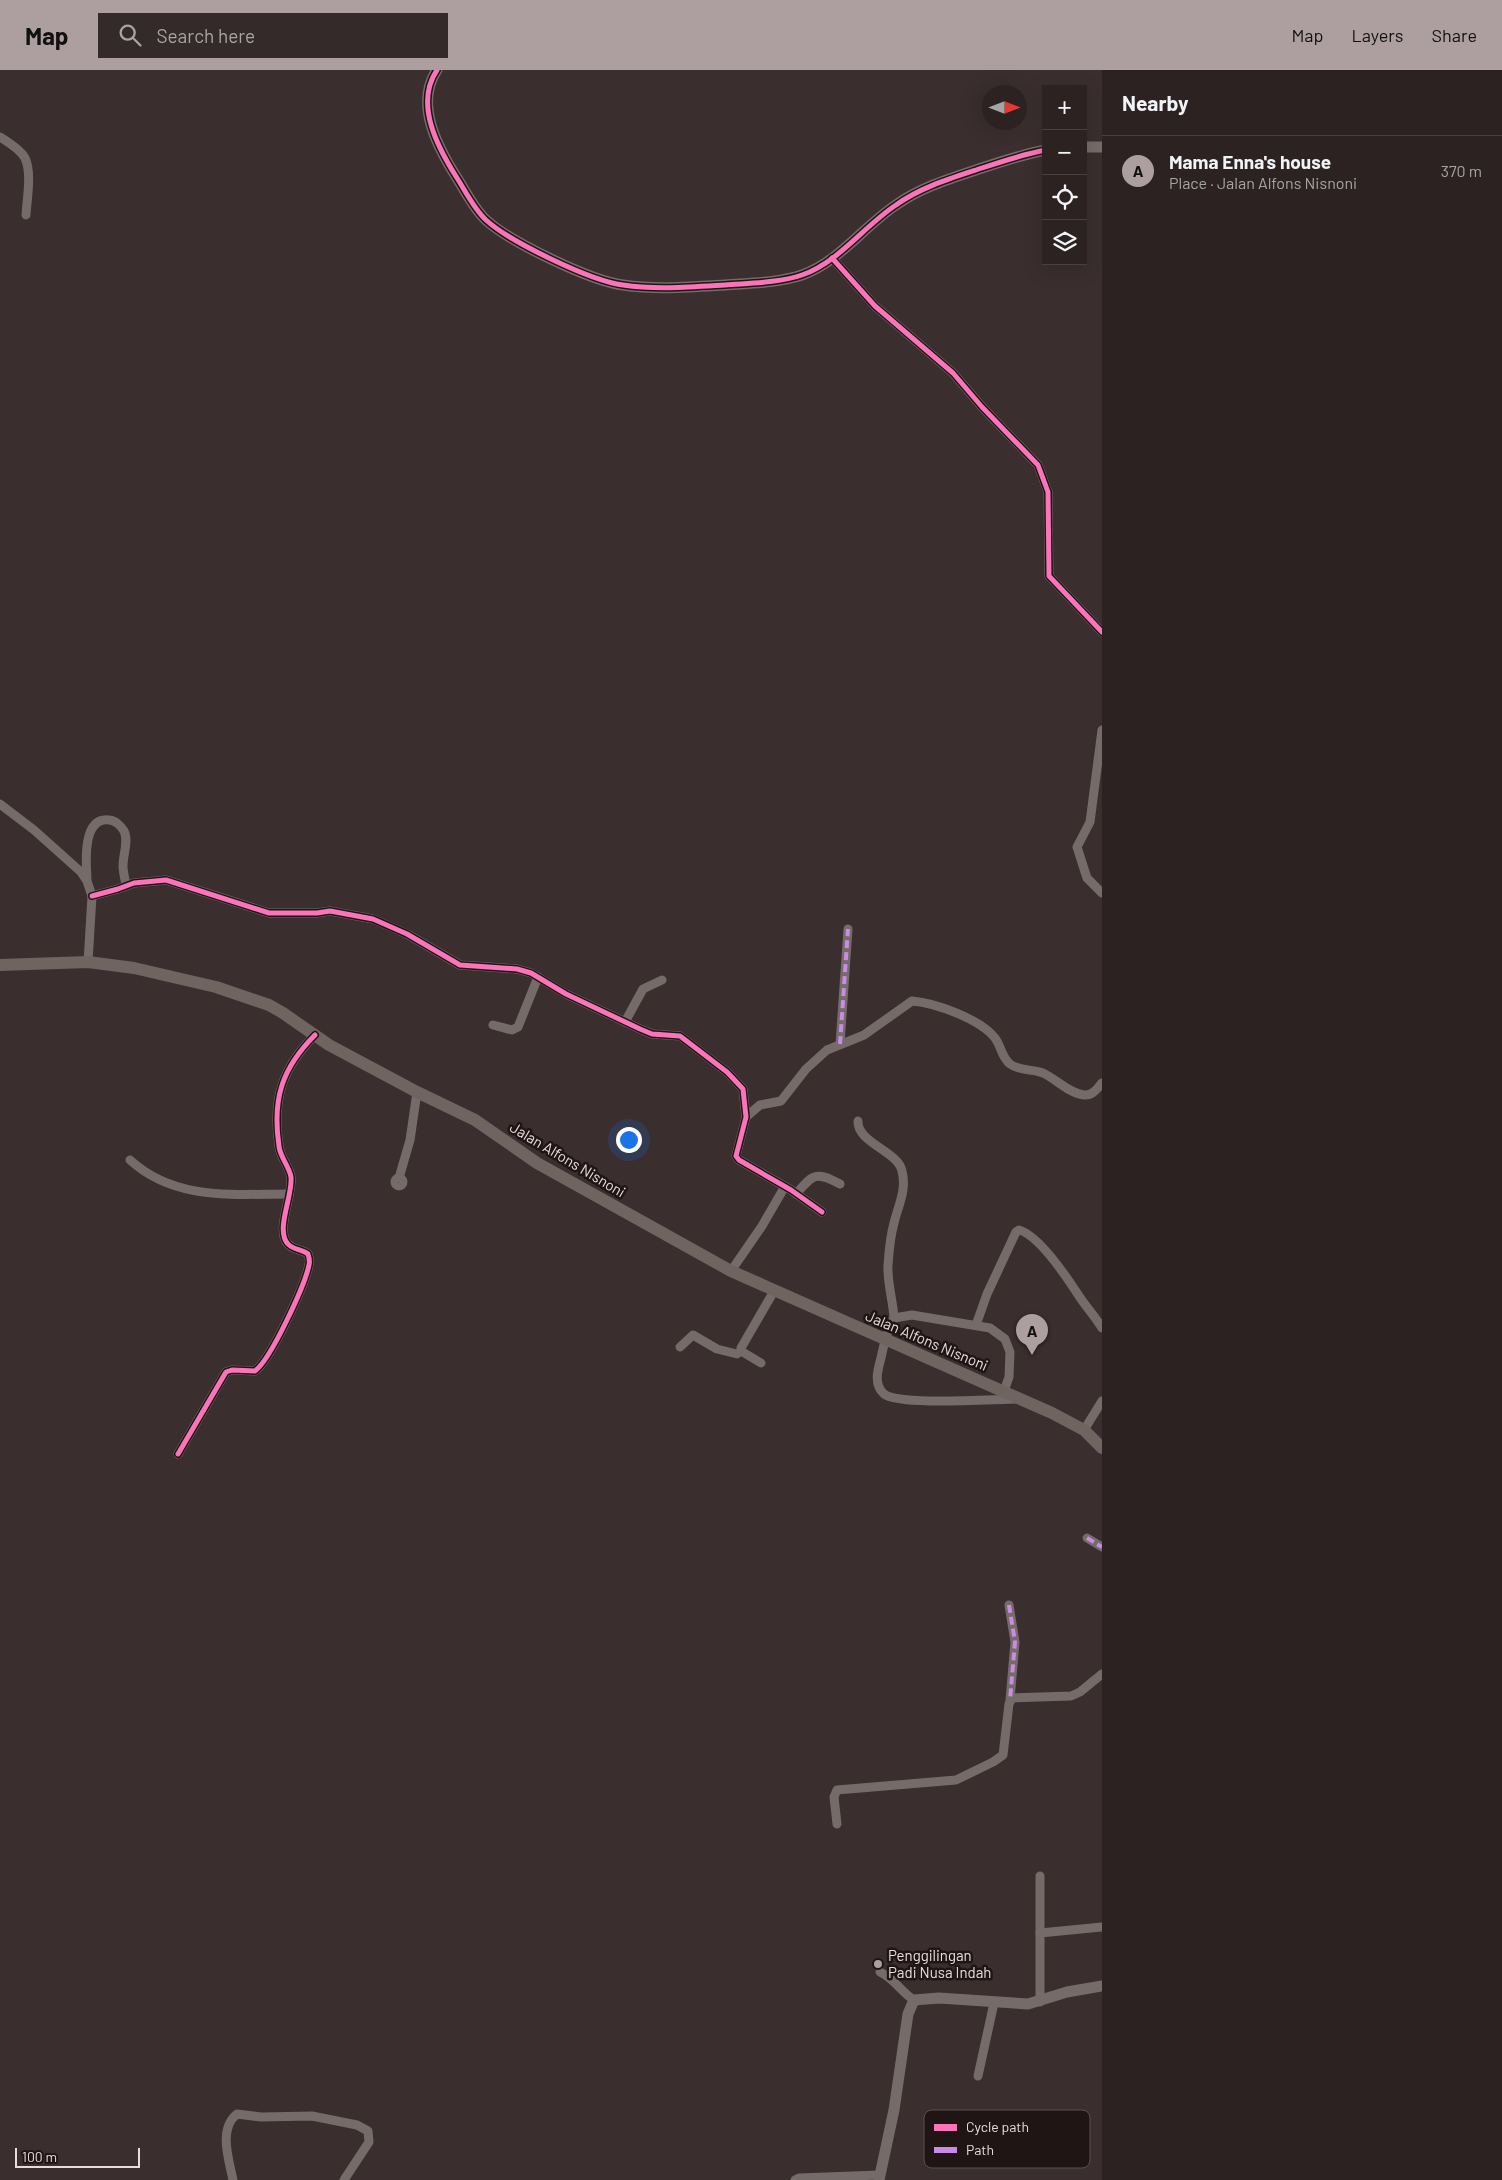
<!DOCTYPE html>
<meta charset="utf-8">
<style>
body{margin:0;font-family:Barlow,sans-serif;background:#342a2a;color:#f1f3f6}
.controls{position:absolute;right:15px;top:15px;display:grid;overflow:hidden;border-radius:0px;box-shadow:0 5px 20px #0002}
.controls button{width:45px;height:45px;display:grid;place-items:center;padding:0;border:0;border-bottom:1px solid #483f40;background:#2c2222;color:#f1f3f6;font:25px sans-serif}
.compass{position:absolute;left:982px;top:15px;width:45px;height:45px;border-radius:50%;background:#2c2222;box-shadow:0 5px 20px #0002;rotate:90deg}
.scale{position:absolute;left:15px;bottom:12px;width:125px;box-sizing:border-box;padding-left:5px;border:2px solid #ebdcdc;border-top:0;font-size:14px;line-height:18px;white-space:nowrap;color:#ebdcdc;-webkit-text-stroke:4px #1f1515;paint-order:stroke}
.you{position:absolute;left:628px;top:1069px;width:18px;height:18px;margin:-12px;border:4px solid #fff;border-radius:50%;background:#1a73e8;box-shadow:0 0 0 8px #1a73e833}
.badge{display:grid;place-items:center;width:32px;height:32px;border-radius:50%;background:#ad9f9f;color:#111;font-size:16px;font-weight:700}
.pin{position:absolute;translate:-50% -41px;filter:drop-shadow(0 1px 2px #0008)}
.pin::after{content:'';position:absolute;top:26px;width:18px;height:15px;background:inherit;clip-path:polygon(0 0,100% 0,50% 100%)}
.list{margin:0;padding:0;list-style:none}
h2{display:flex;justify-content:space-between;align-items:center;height:65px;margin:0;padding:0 20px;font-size:21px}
h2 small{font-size:16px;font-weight:400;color:#a6a4a5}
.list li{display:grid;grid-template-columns:32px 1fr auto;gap:15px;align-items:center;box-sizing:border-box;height:70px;padding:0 20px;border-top:1px solid #483f40}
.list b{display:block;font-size:19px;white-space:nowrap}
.list p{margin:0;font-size:16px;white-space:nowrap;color:#a6a4a5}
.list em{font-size:16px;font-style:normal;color:#a6a4a5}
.icon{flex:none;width:28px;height:28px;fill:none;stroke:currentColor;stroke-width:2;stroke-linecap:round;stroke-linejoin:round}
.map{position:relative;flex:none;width:1102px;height:2110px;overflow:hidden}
header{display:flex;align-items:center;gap:30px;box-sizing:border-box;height:70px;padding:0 25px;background:#ad9f9f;color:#111}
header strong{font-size:24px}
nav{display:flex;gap:28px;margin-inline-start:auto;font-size:18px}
.search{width:350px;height:45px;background:#342a2a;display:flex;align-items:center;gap:12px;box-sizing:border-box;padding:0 18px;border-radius:0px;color:#a6a4a5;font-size:19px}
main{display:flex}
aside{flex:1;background:#2c2222}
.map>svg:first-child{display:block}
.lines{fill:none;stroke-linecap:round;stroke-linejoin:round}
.minor{stroke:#756b68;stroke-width:9}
.tertiary{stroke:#756b68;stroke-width:11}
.secondary{stroke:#706461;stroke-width:12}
.quiet{stroke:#ca8be6;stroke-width:4;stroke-dasharray:8 4;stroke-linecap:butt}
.cycleway-casing{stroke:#1f1515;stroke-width:8}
.cycleway{stroke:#fb73b8;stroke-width:5}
.poi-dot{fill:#ad9f9f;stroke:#1f1515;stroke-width:2}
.labels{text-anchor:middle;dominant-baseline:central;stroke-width:5;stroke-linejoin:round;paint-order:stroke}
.street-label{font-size:15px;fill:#ebdcdc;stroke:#1f1515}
.poi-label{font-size:15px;fill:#ebdcdc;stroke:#1f1515;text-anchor:start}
.key{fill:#1f1515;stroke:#5c5151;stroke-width:1}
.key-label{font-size:14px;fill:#ebdcdc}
</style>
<header>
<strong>Map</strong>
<div class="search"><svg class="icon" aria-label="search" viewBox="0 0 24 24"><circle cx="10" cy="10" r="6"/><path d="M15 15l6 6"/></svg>Search here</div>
<nav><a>Map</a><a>Layers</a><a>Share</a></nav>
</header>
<main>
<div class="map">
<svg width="1102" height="2110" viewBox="0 0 1102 2110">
<rect width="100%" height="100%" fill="#3a2e2e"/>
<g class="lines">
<g class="minor">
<path d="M0,67C8,72 20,79 25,88C32,103 27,128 26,145"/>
<path d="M832,188L875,236L953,303L982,337L1038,395L1048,422L1049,506L1102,562"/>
<path d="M1102,660L1090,752L1077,777L1087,808L1102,823"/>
<path d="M0,734L34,760L81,802L87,811L92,826L88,892"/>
<path d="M87,808C86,793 82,747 109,750C115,750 121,756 124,761C129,771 123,784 123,796C123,802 125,809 126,815"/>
<path d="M92,826L118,819L134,813L166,810L269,843H317L330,841L373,849L407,864L460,895L517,899L531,903L566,924L640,959L652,964L680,966L727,1002L743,1019L746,1047L736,1086L739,1090L791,1120L822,1142"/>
<path d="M625,952L643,919L662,910"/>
<path d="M493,955L512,960L518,957L538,907"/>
<path d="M840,974L848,859"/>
<path d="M746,1047L760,1035L781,1031L806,999L827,980L864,965L912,931C936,933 980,949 995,968C1001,976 1002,988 1010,994C1019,1001 1033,999 1043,1003C1056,1009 1070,1024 1084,1025C1092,1026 1097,1019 1102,1013"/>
<path d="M858,1051C857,1073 898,1081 902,1101C907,1120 898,1136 894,1153C890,1167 889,1181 888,1195C887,1212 893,1231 894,1248"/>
<path d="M130,1090C175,1131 233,1124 289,1124"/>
<path d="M399,1108L410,1070L417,1022"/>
<circle cx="399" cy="1112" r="4"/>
<path d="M796,1124C813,1104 816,1101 840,1114"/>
<path d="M731,1201L762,1156L784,1118"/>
<path d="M976,1255L987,1224L1016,1162L1019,1160C1039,1165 1068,1209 1079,1226C1086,1237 1095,1246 1102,1258"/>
<path d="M680,1277L693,1265L717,1279L737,1284L741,1281"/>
<path d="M761,1293L741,1281V1278L774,1221"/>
<path d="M1004,1321L1009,1307L1010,1282L1005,1269L990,1258L912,1245L894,1248C887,1260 884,1274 881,1288C878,1299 873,1314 884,1324C899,1336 994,1329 1017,1329"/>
<path d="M1084,1360L1102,1331"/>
<path d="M178,1384L226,1302L232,1300L255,1301C271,1289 305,1215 309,1195C310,1191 309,1187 308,1184C302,1179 293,1180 288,1174C275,1160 293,1126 291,1107C289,1096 280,1087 279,1076C272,1029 282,998 315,965"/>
<path d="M1087,1468L1102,1477"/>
<path d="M1009,1535L1015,1572L1010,1630"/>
<path d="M837,1754L834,1727L837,1720L956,1710L993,1692L1003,1685L1009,1634L1012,1628L1071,1626L1080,1622L1102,1604"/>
<path d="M1040,1863V1806"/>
<path d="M880,1902C895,1909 901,1922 914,1930"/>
<path d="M1040,1932V1863L1102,1857"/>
<path d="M978,2006L994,1933"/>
<path d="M233,2110C229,2090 218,2059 237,2044L261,2047L312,2046L357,2055L368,2061L369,2072L344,2110"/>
<path d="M795,2110L799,2108L879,2105"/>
</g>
<g class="tertiary">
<path d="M437,0C414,34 438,78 457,108C466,122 474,139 486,150C510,172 591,211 623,215C656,220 692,217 725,215C750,213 778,213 802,205C839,192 864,156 896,135C921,117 952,108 982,98C1003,91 1024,84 1046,80"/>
<path d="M1083,77H1102"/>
<path d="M879,2110L894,2040L908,1944L914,1930L939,1928L1028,1934L1067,1922L1102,1916"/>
</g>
<path class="secondary" d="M0,895L88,892L134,898L216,917L269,935L283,943L329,975L417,1022L475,1050L537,1093L731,1201L1052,1343L1084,1360L1102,1378"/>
<g class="quiet">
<path d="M840,974L848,859"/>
<path d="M1087,1468L1102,1477"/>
<path d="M1009,1535L1015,1572L1010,1630"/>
</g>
<g class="cycleway-casing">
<g id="cycleway">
<path d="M437,0C414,34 438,78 457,108C466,122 474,139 486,150C510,172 591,211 623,215C656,220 692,217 725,215C750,213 778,213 802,205C839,192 864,156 896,135C921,117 952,108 982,98C1003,91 1024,84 1046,80"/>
<path d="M832,188L875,236L953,303L982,337L1038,395L1048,422L1049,506L1102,562"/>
<path d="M92,826L118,819L134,813L166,810L269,843H317L330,841L373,849L407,864L460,895L517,899L531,903L566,924L640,959L652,964L680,966L727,1002L743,1019L746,1047L736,1086L739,1090L791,1120L822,1142"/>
<path d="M178,1384L226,1302L232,1300L255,1301C271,1289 305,1215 309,1195C310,1191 309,1187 308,1184C302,1179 293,1180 288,1174C275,1160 293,1126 291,1107C289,1096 280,1087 279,1076C272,1029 282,998 315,965"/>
</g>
</g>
<use href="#cycleway" class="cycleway"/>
</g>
<circle class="poi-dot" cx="878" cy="1894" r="5"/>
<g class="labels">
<g class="street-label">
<text transform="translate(568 1089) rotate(31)">Jalan Alfons Nisnoni</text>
<text transform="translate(927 1270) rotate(23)">Jalan Alfons Nisnoni</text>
</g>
<g class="poi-label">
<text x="888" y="1885">Penggilingan<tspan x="888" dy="17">Padi Nusa Indah</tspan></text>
</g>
</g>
<rect x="924" y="2040" width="166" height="58" rx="8" class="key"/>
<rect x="934" y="2054" width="23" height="7" fill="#fb73b8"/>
<rect x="934" y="2077" width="23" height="6" fill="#ca8be6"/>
<g class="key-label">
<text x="966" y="2062">Cycle path</text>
<text x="966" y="2085">Path</text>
</g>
</svg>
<div class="controls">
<button>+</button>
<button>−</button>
<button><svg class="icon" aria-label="locate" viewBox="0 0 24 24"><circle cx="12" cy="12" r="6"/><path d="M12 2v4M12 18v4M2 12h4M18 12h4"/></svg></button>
<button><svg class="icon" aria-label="layers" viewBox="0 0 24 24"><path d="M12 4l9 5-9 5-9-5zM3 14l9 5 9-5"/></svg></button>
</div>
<svg class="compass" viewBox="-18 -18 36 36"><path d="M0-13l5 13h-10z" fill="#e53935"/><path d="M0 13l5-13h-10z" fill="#a6a4a5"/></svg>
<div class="scale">100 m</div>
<div class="you"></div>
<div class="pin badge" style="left:1032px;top:1285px">A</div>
</div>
<aside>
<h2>Nearby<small></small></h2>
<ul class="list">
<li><span class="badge">A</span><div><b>Mama Enna's house</b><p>Place · Jalan Alfons Nisnoni</p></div><em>370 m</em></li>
</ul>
</aside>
</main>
